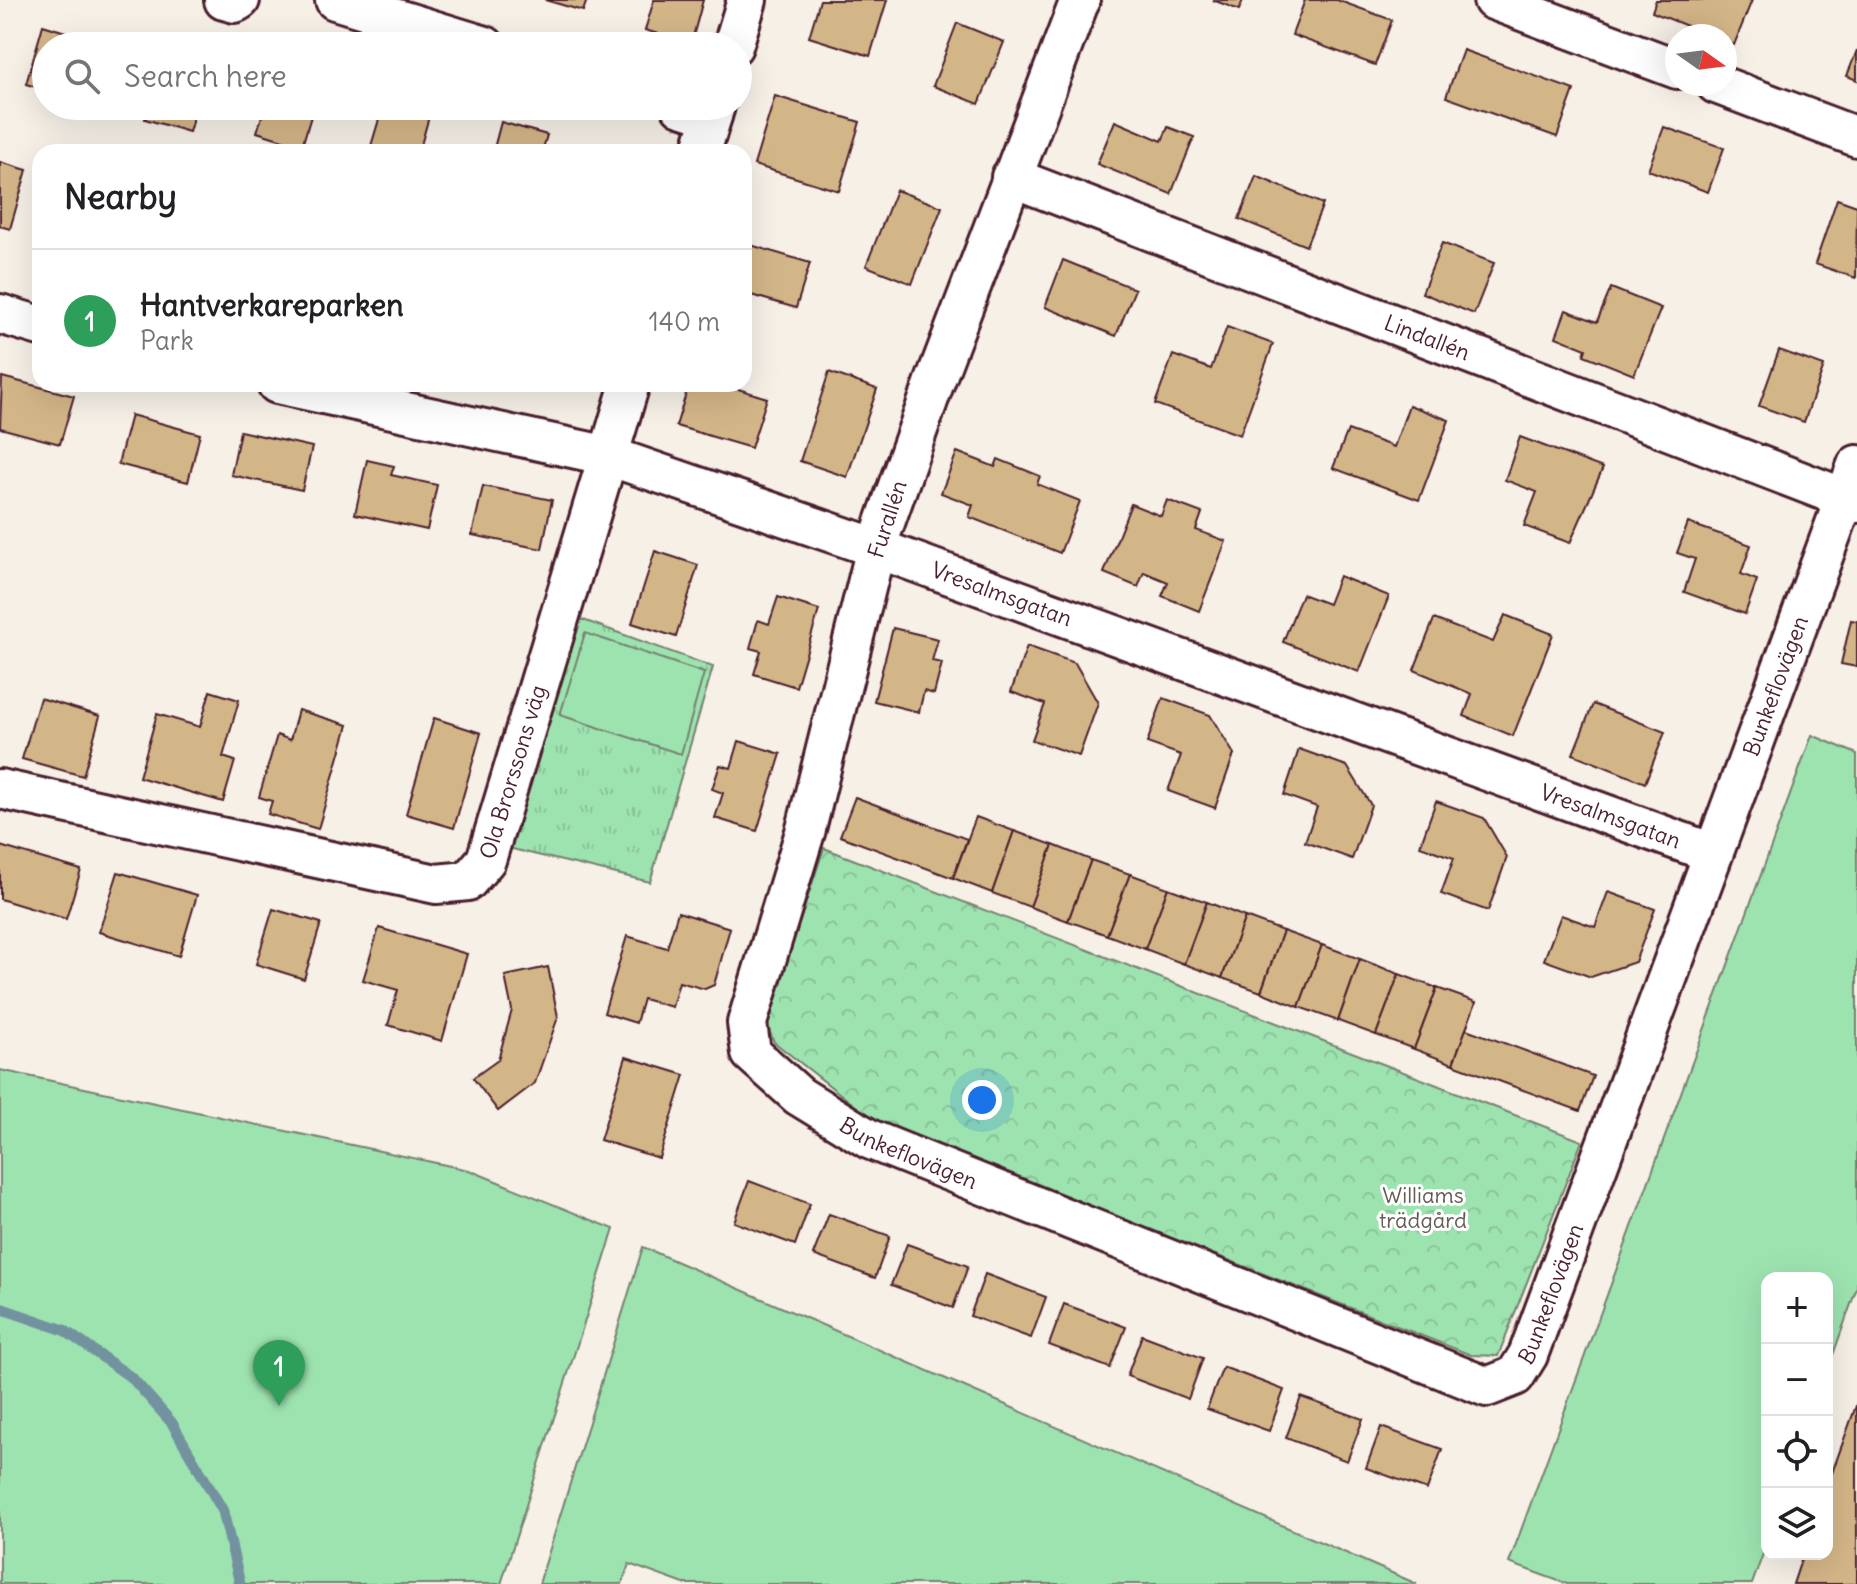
<!DOCTYPE html>
<meta charset="utf-8">
<style>
body{margin:0;font-family:Delius,sans-serif;background:#f6f6f6;color:#202124}
.controls{position:absolute;right:24px;bottom:24px;display:grid;overflow:hidden;border-radius:16px;box-shadow:0 8px 32px #0002}
.controls button{width:72px;height:72px;display:grid;place-items:center;padding:0;border:0;border-bottom:2px solid #e0e0e0;background:#fff;color:#202124;font:40px sans-serif}
.compass{position:absolute;left:1665px;top:24px;width:72px;height:72px;border-radius:50%;background:#fff;box-shadow:0 8px 32px #0002;rotate:104deg}
.you{position:absolute;left:982px;top:1100px;width:28px;height:28px;margin:-20px;border:6px solid #fff;border-radius:50%;background:#1a73e8;box-shadow:0 0 0 12px #1a73e833}
.badge{display:grid;place-items:center;width:52px;height:52px;border-radius:50%;background:#d93025;color:#fff;font-size:26px;font-weight:700}
.pin{position:absolute;translate:-50% -66px;filter:drop-shadow(0 2px 4px #0008)}
.pin::after{content:'';position:absolute;top:42px;width:28px;height:24px;background:inherit;clip-path:polygon(0 0,100% 0,50% 100%)}
.list{margin:0;padding:0;list-style:none}
h2{display:flex;justify-content:space-between;align-items:center;height:104px;margin:0;padding:0 32px;font-size:34px}
h2 small{font-size:26px;font-weight:400;color:#757577}
.list li{display:grid;grid-template-columns:52px 1fr auto;gap:24px;align-items:center;box-sizing:border-box;height:144px;padding:0 32px;border-top:2px solid #e0e0e0}
.list b{display:block;font-size:30px;white-space:nowrap}
.list p{margin:0;font-size:26px;white-space:nowrap;color:#757577}
.list em{font-size:26px;font-style:normal;color:#757577}
.icon{flex:none;width:44px;height:44px;fill:none;stroke:currentColor;stroke-width:2;stroke-linecap:round;stroke-linejoin:round}
.map{position:relative;flex:none;width:1857px;height:1584px;overflow:hidden}
.search{position:absolute;background:#fff;box-shadow:0 8px 32px #0002;left:32px;top:32px;width:720px;height:88px;display:flex;align-items:center;gap:20px;box-sizing:border-box;padding:0 28px;border-radius:44px;color:#757577;font-size:30px}
.panel{position:absolute;background:#fff;box-shadow:0 8px 32px #0002;left:32px;top:144px;width:720px;height:248px;border-radius:24px}
.map>svg:first-child{display:block}
.grass{fill:url(#grass-tufts);stroke:#74816e;stroke-width:2}
.forest{fill:url(#forest-crowns);stroke:#74816e;stroke-width:2}
.green{fill:#9de3b0;stroke:#74816e;stroke-width:2}
.lines{fill:none;stroke-linecap:round;stroke-linejoin:round}
.stream{stroke:#73929f;stroke-width:11}
.building{fill:#d3b688;stroke:#4a1f2b;stroke-width:2}
.street-casing{stroke:#4a1f2b;stroke-width:44}
.street{stroke:#fff;stroke-width:38}
.labels{text-anchor:middle;dominant-baseline:central;stroke-width:6;stroke-linejoin:round;paint-order:stroke}
.street-label{font-size:22px;fill:#4a1f2b;stroke:#fff}
.park-label{font-size:22px;fill:#635a53;stroke:#fff}
</style>
<div class="map">
<svg width="1857" height="1584" viewBox="0 0 1857 1584">
<defs>
<pattern id="grass-tufts" width="24" height="20" patternUnits="userSpaceOnUse" patternTransform="scale(2)"><rect width="24" height="20" fill="#9de3b0"/><path d="M3 7l-1-3M5 7V3M7 7l1-3M15 17l-1-3M17 17v-4M19 17l1-3" fill="none" stroke="#89c298"/></pattern>
<pattern id="forest-crowns" width="20" height="18" patternUnits="userSpaceOnUse" patternTransform="scale(2)"><rect width="20" height="18" fill="#9de3b0"/><path d="M2 6a3 3 0 1 1 6 0M12 15a3 3 0 1 1 6 0" fill="none" stroke="#89c298"/></pattern>
</defs>
<rect width="100%" height="100%" fill="#f6f0e7"/>
<filter id="ink" filterUnits="userSpaceOnUse"><feTurbulence type="fractalNoise" baseFrequency=".0125" numOctaves="2"/><feDisplacementMap in="SourceGraphic" scale="16" xChannelSelector="R" yChannelSelector="G"/><feConvolveMatrix kernelMatrix="1 2 1 2 8 2 1 2 1" color-interpolation-filters="sRGB"/></filter>
<g filter="url(#ink)">
<path class="grass" d="M575,617L713,667L650,882L508,848Z"/>
<path class="forest" d="M824,848L1582,1141L1498,1356L1471,1355L876,1122L774,1042L766,1023Z"/>
<g class="green">
<path d="M585,633L704,673L681,754L560,715Z"/>
<path d="M1812,735L1857,754V1287L1827,1372V1278H1767V1543L1752,1584H1567L1509,1563Z"/>
<path d="M0,1070L469,1170L614,1229L501,1584H0Z"/>
<path d="M643,1247L1417,1584H684L629,1564L622,1584H539Z"/>
</g>
<g class="lines">
<path class="stream" d="M0,1308L64,1330L132,1378L172,1423L223,1511L240,1584"/>
</g>
<g class="building">
<path d="M545,0H587L583,11Z"/>
<path d="M654,0H703L691,44L645,30Z"/>
<path d="M820,0H887L870,56L809,37Z"/>
<path d="M1213,0H1243L1239,10Z"/>
<path d="M1305,0H1337L1392,20L1375,65L1292,35Z"/>
<path d="M1656,0H1752L1734,45L1725,41V36H1712L1652,12Z"/>
<path d="M957,23L1004,42L979,104L933,86Z"/>
<path d="M43,25L88,39L86,46H46V90L26,84Z"/>
<path d="M1463,50L1574,90L1557,137L1446,97Z"/>
<path d="M1857,50V80L1847,76Z"/>
<path d="M775,96L860,122L839,191L754,165Z"/>
<path d="M149,106H197L189,132L145,119Z"/>
<path d="M265,106H314L302,146L257,132Z"/>
<path d="M383,106H432L419,152H392L371,146Z"/>
<path d="M1115,121L1162,141L1168,127L1194,137L1171,194L1097,164Z"/>
<path d="M501,122L547,135L542,152H493Z"/>
<path d="M1664,127L1724,148L1708,192L1648,170Z"/>
<path d="M0,162L27,170L10,229L0,226Z"/>
<path d="M1256,176L1323,204L1306,246L1239,219Z"/>
<path d="M896,190L942,207L912,284L866,266Z"/>
<path d="M1837,199L1857,206L1856,278L1815,264Z"/>
<path d="M744,243L810,263L796,308L744,293Z"/>
<path d="M1442,243L1494,263L1474,314L1422,293Z"/>
<path d="M1063,260L1135,289L1116,336L1045,307Z"/>
<path d="M1611,288L1661,308L1634,375L1584,355L1586,349L1556,337L1566,310L1597,322Z"/>
<path d="M1227,327L1273,344L1240,435L1155,404L1173,355L1211,369Z"/>
<path d="M1779,350L1824,366L1804,422L1759,406Z"/>
<path d="M829,372L877,389L847,477L800,461Z"/>
<path d="M2,377L74,396L60,444L0,428Z"/>
<path d="M689,384H722L767,398L751,448L676,426Z"/>
<path d="M1409,405L1449,420L1419,500L1333,468L1348,430L1394,447Z"/>
<path d="M131,415L200,434L188,482L118,464Z"/>
<path d="M240,431L312,447L302,490L231,475Z"/>
<path d="M1520,437L1603,468L1570,543L1524,526L1537,492L1505,480Z"/>
<path d="M957,452L995,467L998,459L1040,476L1037,484L1080,501L1060,553L969,517L973,505L941,493Z"/>
<path d="M367,460L394,466L391,475L437,485L427,530L355,514Z"/>
<path d="M483,486L552,500L542,549L472,535Z"/>
<path d="M1167,500L1202,513L1196,530L1226,541L1199,611L1162,596L1168,582L1144,572L1138,587L1104,573L1131,504L1161,516Z"/>
<path d="M1688,523L1751,545L1741,574L1757,580L1745,614L1684,592L1695,559L1677,553Z"/>
<path d="M655,551L698,565L676,637L632,623Z"/>
<path d="M1339,576L1389,596L1359,672L1283,642L1302,594L1328,604Z"/>
<path d="M778,597L819,610L796,687L754,674L761,651L750,648L758,620L769,624Z"/>
<path d="M1505,615L1553,634L1513,736L1464,716L1472,694L1414,670L1434,619L1493,642Z"/>
<path d="M1851,620L1857,621V667L1841,664Z"/>
<path d="M893,628L938,639L932,661L942,663L934,694L924,691L919,712L874,701Z"/>
<path d="M1027,646L1075,663L1098,703L1079,756L1032,740L1045,704L1011,692Z"/>
<path d="M210,691L239,700L223,757L235,761L223,802L139,777L157,714L200,727Z"/>
<path d="M40,698L100,716L83,776L22,759Z"/>
<path d="M1163,698L1210,715L1234,754L1215,808L1168,791L1181,755L1147,743Z"/>
<path d="M1593,704L1665,732L1645,783L1573,754Z"/>
<path d="M298,710L348,725L318,829L268,814L272,801L259,797L277,735L290,740Z"/>
<path d="M434,718L481,733L454,828L406,814Z"/>
<path d="M739,741L781,754L757,831L715,818L723,793L712,789L720,765L731,768Z"/>
<path d="M1299,749L1347,766L1371,805L1352,859L1305,842L1317,807L1284,795Z"/>
<path d="M855,797L967,839L953,878L840,836Z"/>
<path d="M1436,801L1484,818L1507,857L1488,911L1441,894L1454,858L1420,846Z"/>
<path d="M976,817L1014,831L992,893L953,878Z"/>
<path d="M1014,831L1053,845L1030,907L992,893Z"/>
<path d="M1053,845L1091,860L1068,921L1030,907Z"/>
<path d="M0,846L81,870L66,919L0,899Z"/>
<path d="M1091,860L1130,874L1107,935L1068,921Z"/>
<path d="M118,872L197,895L179,956L99,932Z"/>
<path d="M1130,874L1168,888L1145,949L1107,935Z"/>
<path d="M1168,888L1207,902L1184,964L1145,949Z"/>
<path d="M1608,892L1655,909L1635,962L1591,977L1544,960L1561,915L1595,927Z"/>
<path d="M1207,902L1245,917L1222,978L1184,964Z"/>
<path d="M273,909L321,923L304,979L256,964Z"/>
<path d="M678,912L730,928L714,985L705,989L679,982L672,1007L643,999L636,1023L604,1013L627,936L667,948Z"/>
<path d="M1245,917L1283,931L1261,992L1222,978Z"/>
<path d="M379,928L467,954L442,1041L388,1025L398,990L363,980Z"/>
<path d="M1283,931L1322,945L1299,1007L1261,992Z"/>
<path d="M1322,945L1360,959L1338,1021L1299,1007Z"/>
<path d="M1360,959L1399,974L1376,1035L1338,1021Z"/>
<path d="M548,967L558,1017L535,1083L498,1111L473,1078L498,1060L512,1010L505,976Z"/>
<path d="M1399,974L1437,988L1414,1049L1376,1035Z"/>
<path d="M1437,988L1476,1002L1453,1064L1414,1049Z"/>
<path d="M1466,1029L1593,1076L1580,1111L1453,1064Z"/>
<path d="M626,1057L685,1075L659,1158L600,1140Z"/>
<path d="M749,1181L810,1204L795,1245L734,1222Z"/>
<path d="M829,1214L890,1236L875,1278L813,1255Z"/>
<path d="M907,1244L968,1266L953,1308L891,1285Z"/>
<path d="M985,1274L1046,1297L1031,1338L970,1316Z"/>
<path d="M1064,1304L1126,1327L1110,1368L1049,1345Z"/>
<path d="M1142,1335L1203,1358L1188,1399L1127,1376Z"/>
<path d="M1223,1367L1284,1390L1269,1431L1207,1409Z"/>
<path d="M1301,1397L1363,1419L1347,1461L1286,1438Z"/>
<path d="M1857,1403V1584H1793L1803,1554H1827V1487Z"/>
<path d="M1381,1427L1442,1449L1427,1490L1366,1468Z"/>
</g>
<g class="lines">
<g class="street-casing">
<g id="street">
<path d="M224,0L235,3L240,0"/>
<path d="M335,0L485,46"/>
<path id="s1" d="M1080,0L934,384L876,548L806,829L747,1023L751,1053L799,1096L869,1139L1487,1387L1515,1376L1528,1355L1857,465"/>
<path d="M1493,0L1677,69"/>
<path d="M733,46L747,0"/>
<path d="M1716,84L1857,137"/>
<path d="M681,106L712,116"/>
<path d="M701,152L715,106"/>
<path id="s2" d="M1011,177L1857,503"/>
<path d="M0,314L40,326"/>
<path id="s3" d="M277,384L609,456L876,548L1712,853"/>
<path id="s4" d="M0,789L436,884L468,881L486,860L630,384"/>
</g>
</g>
<use href="#street" class="street"/>
</g>
</g>
<g class="labels">
<g class="street-label">
<text stroke="none"><textPath href="#s2" startOffset="446">Lindallén</textPath></text>
<text transform="translate(887 519) rotate(-72)">Furallén</text>
<text stroke="none"><textPath href="#s3" startOffset="756">Vresalmsgatan</textPath></text>
<text stroke="none"><textPath href="#s1" startOffset="2688">Bunkeflovägen</textPath></text>
<text stroke="none"><textPath href="#s4" startOffset="598">Ola Brorssons väg</textPath></text>
<text stroke="none"><textPath href="#s3" startOffset="1404">Vresalmsgatan</textPath></text>
<text stroke="none"><textPath href="#s1" startOffset="1296">Bunkeflovägen</textPath></text>
<text stroke="none"><textPath href="#s1" startOffset="2040">Bunkeflovägen</textPath></text>
</g>
<g class="park-label">
<text x="1423" y="1195">Williams<tspan x="1423" dy="25">trädgård</tspan></text>
</g>
</g>
</svg>
<div class="controls">
<button>+</button>
<button>−</button>
<button><svg class="icon" aria-label="locate" viewBox="0 0 24 24"><circle cx="12" cy="12" r="6"/><path d="M12 2v4M12 18v4M2 12h4M18 12h4"/></svg></button>
<button><svg class="icon" aria-label="layers" viewBox="0 0 24 24"><path d="M12 4l9 5-9 5-9-5zM3 14l9 5 9-5"/></svg></button>
</div>
<svg class="compass" viewBox="-18 -18 36 36"><path d="M0-13l5 13h-10z" fill="#e53935"/><path d="M0 13l5-13h-10z" fill="#757577"/></svg>
<div class="you"></div>
<div class="pin badge" style="left:279px;top:1406px;background:#2e9e5b">1</div>
<div class="search"><svg class="icon" aria-label="search" viewBox="0 0 24 24"><circle cx="10" cy="10" r="6"/><path d="M15 15l6 6"/></svg>Search here</div>
<section class="panel">
<h2>Nearby<small></small></h2>
<ul class="list">
<li><span class="badge" style="background:#2e9e5b">1</span><div><b>Hantverkareparken</b><p>Park</p></div><em>140 m</em></li>
</ul>
</section>
</div>
